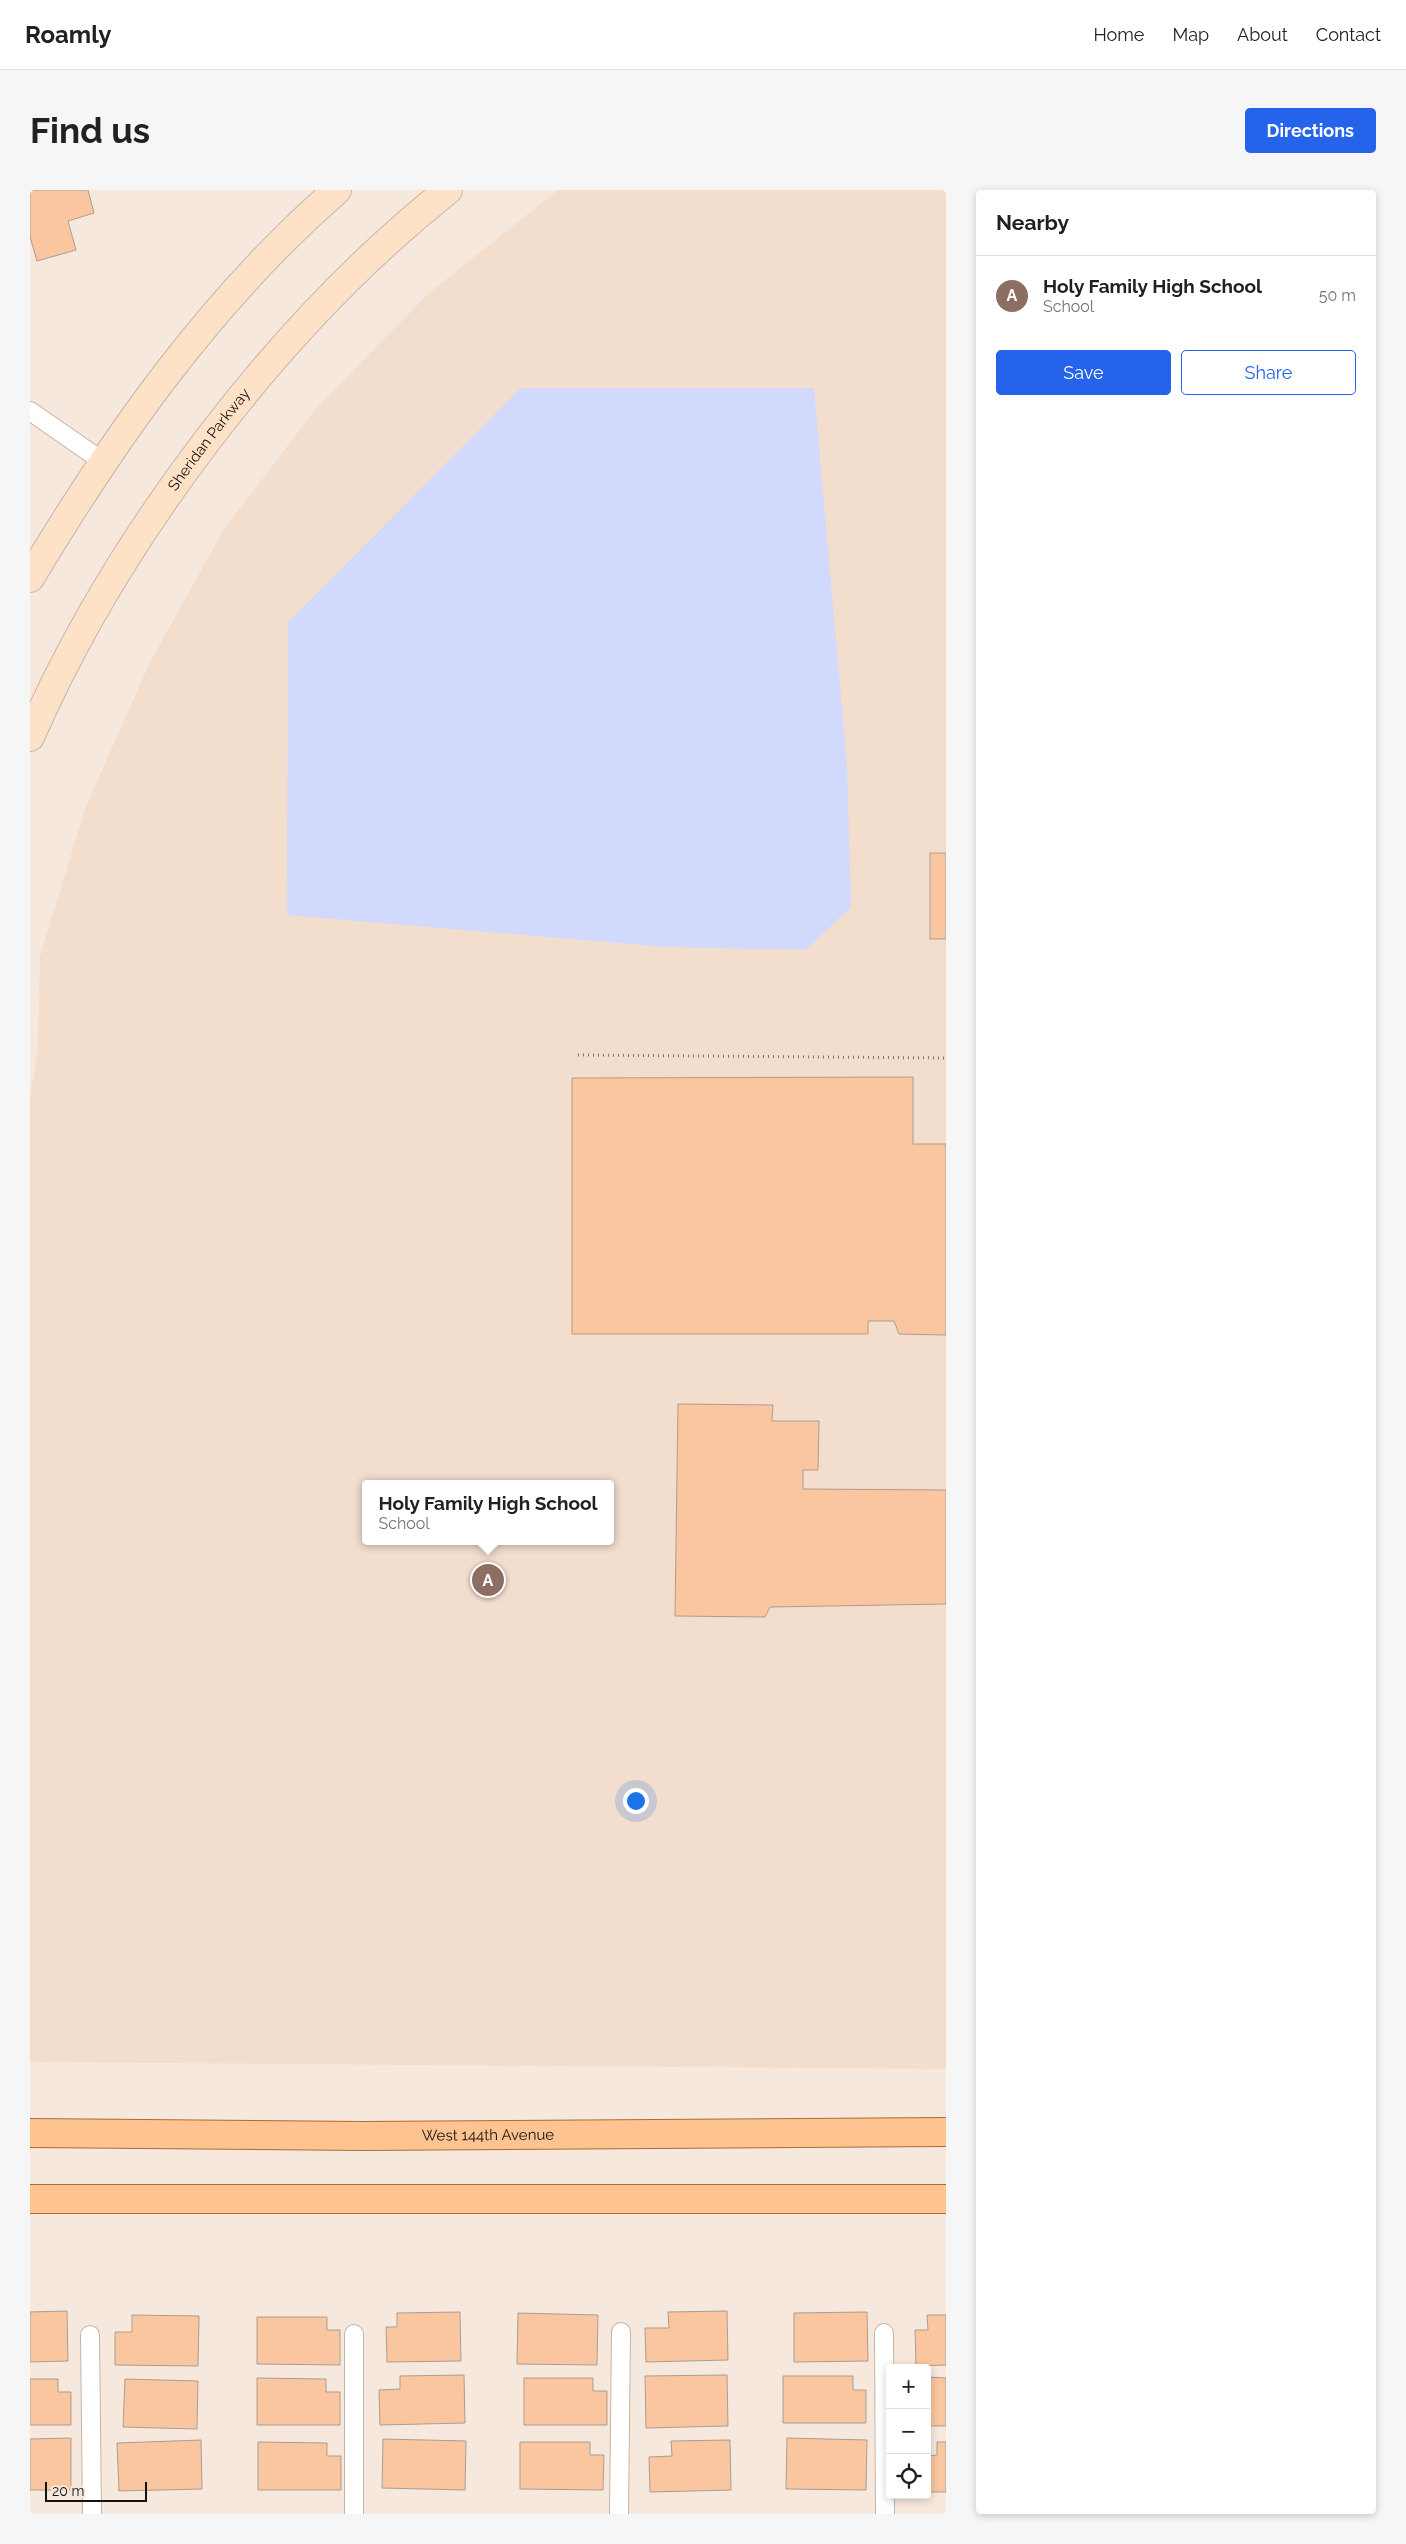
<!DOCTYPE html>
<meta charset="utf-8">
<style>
body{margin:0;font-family:Raleway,sans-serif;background:#f6f6f6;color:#202124}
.controls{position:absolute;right:15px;bottom:15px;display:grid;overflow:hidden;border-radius:5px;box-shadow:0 2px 8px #0003}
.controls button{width:45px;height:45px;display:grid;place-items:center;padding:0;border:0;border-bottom:1px solid #e0e0e0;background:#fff;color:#202124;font:25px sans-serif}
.scale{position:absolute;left:15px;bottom:12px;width:102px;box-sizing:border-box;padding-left:5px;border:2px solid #16110d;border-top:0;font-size:14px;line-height:18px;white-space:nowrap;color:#16110d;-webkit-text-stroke:4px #f7e8dd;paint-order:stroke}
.you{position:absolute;left:605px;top:1610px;width:18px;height:18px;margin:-12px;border:4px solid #fff;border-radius:50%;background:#1a73e8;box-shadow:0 0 0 8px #1a73e833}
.badge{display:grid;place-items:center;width:32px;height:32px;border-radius:50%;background:#2563eb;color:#fff;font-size:16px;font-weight:700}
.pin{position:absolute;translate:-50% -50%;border:2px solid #fff;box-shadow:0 1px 5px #0006}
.popup{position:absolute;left:332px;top:1290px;width:252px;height:65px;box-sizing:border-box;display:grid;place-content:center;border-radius:5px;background:#fff;filter:drop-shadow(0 1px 4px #0005);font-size:16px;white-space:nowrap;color:#757577}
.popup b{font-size:19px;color:#202124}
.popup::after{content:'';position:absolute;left:50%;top:100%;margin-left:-10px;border:10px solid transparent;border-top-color:#fff}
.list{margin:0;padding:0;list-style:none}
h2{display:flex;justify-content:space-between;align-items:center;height:65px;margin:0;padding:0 20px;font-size:21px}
h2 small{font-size:16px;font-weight:400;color:#757577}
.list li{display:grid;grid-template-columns:32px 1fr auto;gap:15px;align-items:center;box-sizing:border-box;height:80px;padding:0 20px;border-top:1px solid #e0e0e0}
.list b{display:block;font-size:19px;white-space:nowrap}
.list p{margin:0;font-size:16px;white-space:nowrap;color:#757577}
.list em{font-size:16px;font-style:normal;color:#757577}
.actions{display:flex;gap:10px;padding:15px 20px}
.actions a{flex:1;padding:11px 0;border:1px solid #2563eb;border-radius:5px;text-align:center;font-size:18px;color:#2563eb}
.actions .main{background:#2563eb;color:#fff}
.icon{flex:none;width:28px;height:28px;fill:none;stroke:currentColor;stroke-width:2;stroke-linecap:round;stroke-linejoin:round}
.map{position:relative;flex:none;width:916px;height:2324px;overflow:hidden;border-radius:5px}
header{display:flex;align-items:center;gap:30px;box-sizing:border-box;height:70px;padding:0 25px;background:#fff;border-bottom:1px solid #e0e0e0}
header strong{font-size:24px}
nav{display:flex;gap:28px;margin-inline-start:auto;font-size:18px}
.intro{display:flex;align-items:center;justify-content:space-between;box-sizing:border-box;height:120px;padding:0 30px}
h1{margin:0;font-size:35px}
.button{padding:12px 22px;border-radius:5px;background:#2563eb;color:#fff;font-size:18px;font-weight:700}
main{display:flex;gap:30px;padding:0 30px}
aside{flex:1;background:#fff;border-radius:5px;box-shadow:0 2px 8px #0003}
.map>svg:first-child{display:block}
.built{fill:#f3decd;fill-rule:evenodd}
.green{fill:#d1dafc}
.building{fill:#f9c69f;stroke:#ab9d92}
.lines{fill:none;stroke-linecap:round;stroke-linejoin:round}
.service-casing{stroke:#c4b5aa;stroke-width:20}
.secondary-casing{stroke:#c4b5aa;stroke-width:30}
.primary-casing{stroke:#ac6c33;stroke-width:30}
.path{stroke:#7e746d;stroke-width:3;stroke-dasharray:1 4;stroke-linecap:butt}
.service{stroke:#fff;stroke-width:18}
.secondary{stroke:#fee2c8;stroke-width:28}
.primary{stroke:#fdc491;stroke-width:28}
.labels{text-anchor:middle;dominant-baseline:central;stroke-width:4;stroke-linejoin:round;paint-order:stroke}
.street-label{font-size:15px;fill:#16110d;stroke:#f7e8dd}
</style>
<header>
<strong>Roamly</strong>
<nav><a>Home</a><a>Map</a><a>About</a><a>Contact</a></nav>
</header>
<div class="intro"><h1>Find us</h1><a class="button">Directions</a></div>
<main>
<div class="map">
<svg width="916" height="2324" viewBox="0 0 916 2324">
<rect width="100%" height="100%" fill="#f7e8dd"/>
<path class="built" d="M528,0H916V1879L0,1872V908L8,858L10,766L56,616L120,472L194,339L288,216L399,103ZM336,1294H580V1351H336Z"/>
<path class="green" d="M491,198H784L817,576L821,717L776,760L634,757L257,725L258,432Z"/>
<g class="building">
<path d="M0,0H58L64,23L38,31L46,60L7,71L0,47Z"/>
<rect x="900" y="663" width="16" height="86"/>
<path d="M883,887V954H916V1145L869,1144L864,1131H838V1144H542V888Z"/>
<path d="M648,1214L743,1215L742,1231H789L788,1280H773V1299L916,1300V1414L740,1417L735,1427L645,1426Z"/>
<path d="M37,2121L38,2171L0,2172V2122Z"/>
<path d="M697,2121L698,2170L616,2172L615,2138H639L638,2122Z"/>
<path d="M430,2122L431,2171L357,2172L356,2137H367V2123Z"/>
<path d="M837,2122L838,2171L764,2172V2123Z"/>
<path d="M488,2123L568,2125L567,2175L487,2174Z"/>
<path d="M102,2125L169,2126L168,2176L85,2175V2142H102Z"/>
<path d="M897,2125H916V2175L886,2176L885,2140H898Z"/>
<path d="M227,2127H297V2140H310V2175L227,2174Z"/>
<path d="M434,2185L435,2233L350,2235L349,2200L370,2199V2186Z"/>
<path d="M697,2185L698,2236L616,2238L615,2186Z"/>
<path d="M753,2186H823V2200H836V2233H753Z"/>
<path d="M897,2187L916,2188V2236H897Z"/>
<path d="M227,2188L296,2189V2202H310V2235H227Z"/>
<path d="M494,2188H563V2201H577V2235H494Z"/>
<path d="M0,2189H28V2202H41V2235H0Z"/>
<path d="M95,2189L168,2191L167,2239L93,2237Z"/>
<path d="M41,2248V2300H0V2249Z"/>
<path d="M757,2248L837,2250L836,2300L756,2299Z"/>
<path d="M353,2249L436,2251L435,2300L352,2298Z"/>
<path d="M171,2250L172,2299L89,2301L87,2253Z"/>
<path d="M700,2250L701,2300L620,2302L619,2267L642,2266L641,2251Z"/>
<path d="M228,2252L297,2253V2266H311V2300H228Z"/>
<path d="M490,2252H560V2265H574L573,2300L490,2299Z"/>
<path d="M907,2252H916V2302H897V2266L907,2265Z"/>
</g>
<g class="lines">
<g class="service-casing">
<g id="service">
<path d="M0,221L72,271"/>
<path d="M854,2143L855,2324"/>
<path d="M324,2144V2324"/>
<path d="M60,2145L62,2324"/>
<path d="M589,2324L591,2142"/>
</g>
</g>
<g class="secondary-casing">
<g id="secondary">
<path d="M0,388C86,245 180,111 307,0"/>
<path id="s1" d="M0,547C87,348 248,135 418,0"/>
</g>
</g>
<g class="primary-casing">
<g id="primary">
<path id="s2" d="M0,1943L332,1946L916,1942"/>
<path d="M0,2009H916"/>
</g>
</g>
<path class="path" d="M548,865L916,868"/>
<use href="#service" class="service"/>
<use href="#secondary" class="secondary"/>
<use href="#primary" class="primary"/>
</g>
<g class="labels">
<g class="street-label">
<text stroke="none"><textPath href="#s1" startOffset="348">Sheridan Parkway</textPath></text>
<text stroke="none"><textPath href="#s2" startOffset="458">West 144th Avenue</textPath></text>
</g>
</g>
</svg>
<div class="controls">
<button>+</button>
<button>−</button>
<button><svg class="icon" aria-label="locate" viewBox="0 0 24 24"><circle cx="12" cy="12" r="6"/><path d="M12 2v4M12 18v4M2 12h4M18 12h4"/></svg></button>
</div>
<div class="scale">20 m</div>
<div class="you"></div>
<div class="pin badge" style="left:458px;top:1390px;background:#8d6e63">A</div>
<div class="popup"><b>Holy Family High School</b>School</div>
</div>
<aside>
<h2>Nearby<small></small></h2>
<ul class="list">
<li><span class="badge" style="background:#8d6e63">A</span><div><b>Holy Family High School</b><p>School</p></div><em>50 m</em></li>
</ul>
<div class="actions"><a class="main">Save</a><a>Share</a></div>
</aside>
</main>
